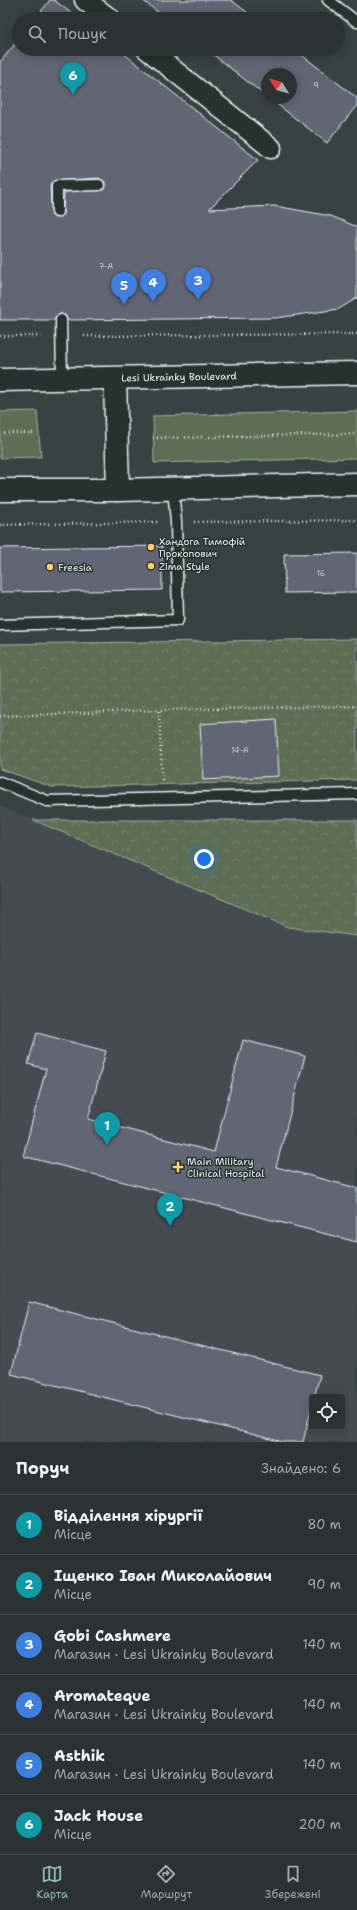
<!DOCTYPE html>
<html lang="uk">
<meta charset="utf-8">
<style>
body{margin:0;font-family:"Shantell Sans",sans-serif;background:#363e3e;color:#f1f3f6}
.controls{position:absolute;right:12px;bottom:12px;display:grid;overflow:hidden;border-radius:4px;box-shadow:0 2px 10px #0003}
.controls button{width:36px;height:36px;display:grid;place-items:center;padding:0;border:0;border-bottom:1px solid #464d4d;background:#2a3232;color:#f1f3f6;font:20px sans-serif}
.compass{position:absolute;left:261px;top:68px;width:36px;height:36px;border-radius:50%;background:#2a3232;box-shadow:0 2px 10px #0003;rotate:307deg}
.you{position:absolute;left:204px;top:859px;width:14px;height:14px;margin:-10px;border:3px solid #fff;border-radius:50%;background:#1a73e8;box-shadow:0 0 0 6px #1a73e833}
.badge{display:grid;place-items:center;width:26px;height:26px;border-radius:50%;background:#8bbbb9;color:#fff;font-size:13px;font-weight:700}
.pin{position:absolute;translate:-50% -33px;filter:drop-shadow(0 1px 2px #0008)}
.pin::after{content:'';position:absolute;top:21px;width:14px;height:12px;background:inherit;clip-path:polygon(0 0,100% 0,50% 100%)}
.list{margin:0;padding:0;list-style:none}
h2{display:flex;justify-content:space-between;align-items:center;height:52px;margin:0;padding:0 16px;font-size:17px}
h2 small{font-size:13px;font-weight:400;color:#a5aaac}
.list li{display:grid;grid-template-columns:26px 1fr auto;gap:12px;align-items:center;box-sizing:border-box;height:60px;padding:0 16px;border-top:1px solid #464d4d}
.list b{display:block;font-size:15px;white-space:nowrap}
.list p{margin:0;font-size:13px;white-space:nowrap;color:#a5aaac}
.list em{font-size:13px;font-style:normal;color:#a5aaac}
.icon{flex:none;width:22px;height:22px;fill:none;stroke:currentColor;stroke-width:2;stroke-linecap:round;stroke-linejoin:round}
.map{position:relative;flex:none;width:357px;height:1442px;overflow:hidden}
.search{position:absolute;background:#2a3232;box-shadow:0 2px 10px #0003;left:12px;right:12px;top:12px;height:44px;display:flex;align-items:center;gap:10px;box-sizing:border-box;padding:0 14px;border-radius:22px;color:#a5aaac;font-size:15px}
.sheet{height:412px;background:#2a3232}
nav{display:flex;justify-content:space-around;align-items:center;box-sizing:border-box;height:56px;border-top:1px solid #464d4d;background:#2a3232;font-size:11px;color:#a5aaac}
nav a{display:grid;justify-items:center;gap:2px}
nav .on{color:#8bbbb9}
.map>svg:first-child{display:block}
.built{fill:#454c51;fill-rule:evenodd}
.grass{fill:#5c6e52;stroke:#a2b0a5}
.forest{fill:url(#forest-crowns);stroke:#a2b0a5}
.building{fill:#626573;stroke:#e8f1f8;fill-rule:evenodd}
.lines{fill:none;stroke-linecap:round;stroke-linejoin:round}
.service-casing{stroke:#e8f1f8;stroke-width:13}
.minor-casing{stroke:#e8f1f8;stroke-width:23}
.primary-casing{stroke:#e8f1f8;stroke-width:25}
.path{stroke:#e8f1f8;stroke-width:2.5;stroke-dasharray:1 3;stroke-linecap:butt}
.service{stroke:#26332d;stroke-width:10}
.minor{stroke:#26332d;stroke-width:20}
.primary{stroke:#26332d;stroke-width:22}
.poi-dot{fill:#ffd166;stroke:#26332d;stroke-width:1.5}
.labels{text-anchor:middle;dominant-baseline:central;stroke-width:3;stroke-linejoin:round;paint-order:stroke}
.number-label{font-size:8px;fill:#c6ced7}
.street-label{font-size:10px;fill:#e8f1f8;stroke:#26332d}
.poi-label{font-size:10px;fill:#e8f1f8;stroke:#26332d;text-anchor:start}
</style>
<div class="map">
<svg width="357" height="1442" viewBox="0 0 357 1442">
<defs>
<pattern id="forest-crowns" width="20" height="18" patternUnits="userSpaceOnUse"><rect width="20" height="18" fill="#5c6e52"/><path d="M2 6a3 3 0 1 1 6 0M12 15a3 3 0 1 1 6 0" fill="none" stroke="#73836c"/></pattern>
</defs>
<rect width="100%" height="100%" fill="#384242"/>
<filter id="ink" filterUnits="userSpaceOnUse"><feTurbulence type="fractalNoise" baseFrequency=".025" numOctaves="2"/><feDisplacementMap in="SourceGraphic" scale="8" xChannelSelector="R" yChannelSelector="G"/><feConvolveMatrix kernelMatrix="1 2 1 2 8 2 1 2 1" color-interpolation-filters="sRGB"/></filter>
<g filter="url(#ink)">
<path class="built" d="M0,806L288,927L357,936V1442H0ZM312,1397H342V1427H312Z"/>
<g class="grass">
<path d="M37,411L41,457L0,458V412Z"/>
<path d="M357,411V458L154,463L153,416Z"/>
</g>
<g class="forest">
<path d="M357,639V780L52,787L0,769V644Z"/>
<path d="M33,820H357V936L288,927Z"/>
</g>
<g class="building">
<path d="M50,0H54L79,19H35Z"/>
<path d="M142,0H231L256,19H167Z"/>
<path d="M19,39V49H118L258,160L209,209L275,206L331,216L357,227V298L339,309L276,318L67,320L66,316L61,314L57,315L55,320H0V62ZM99,178L105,182V188L103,190L64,192L63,215L57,218L52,216L50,186L53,181Z"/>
<path d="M206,49H294L357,98V105L327,143L269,98H291V74H267V97Z"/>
<path d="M162,546V590L0,592V548Z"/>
<path d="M357,553V592L285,593L284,554Z"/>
<path d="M276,719L279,776L203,780L200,724Z"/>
<path d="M37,1033L106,1051L88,1119L214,1152L243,1040L305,1056L276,1167L357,1188V1242L23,1156L46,1069L28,1064Z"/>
<path d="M29,1302L320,1375L314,1397H312V1405L303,1442H283L11,1374Z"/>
</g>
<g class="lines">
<g class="service-casing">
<g id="service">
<path d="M328,0L357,22"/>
<path d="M57,212V186L99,185"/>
<path d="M61,320L62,379"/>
<path d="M0,625L178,620L176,522L173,488"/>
<path d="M0,782L47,801L357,794"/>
</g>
</g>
<g class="minor-casing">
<g id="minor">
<path d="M85,0L110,19"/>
<path d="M147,49L271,148"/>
</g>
</g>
<g class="primary-casing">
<g id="primary">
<path d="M115,379L118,490"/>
<path d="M0,380L357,373"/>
<path d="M0,490H118L357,484"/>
</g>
</g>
<g class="path">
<path d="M0,336H43"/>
<path d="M80,336L357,334"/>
<path d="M0,433H34"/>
<path d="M153,438L357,434"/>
<path d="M194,522L357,520"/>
<path d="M0,525L159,522"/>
<path d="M0,716L159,710"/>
<path d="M162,780L159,710L357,706"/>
</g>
<use href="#service" class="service"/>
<use href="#minor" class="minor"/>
<use href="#primary" class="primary"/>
</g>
</g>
<g class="poi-dot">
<circle cx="151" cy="547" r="4"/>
<circle cx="151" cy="566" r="4"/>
<circle cx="50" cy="567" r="4"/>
<path d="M176 1161h4v4h4v4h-4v4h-4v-4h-4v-4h4z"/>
</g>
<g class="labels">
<g class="number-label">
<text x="316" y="85">9</text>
<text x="106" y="266">7-А</text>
<text x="321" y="573">16</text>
<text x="240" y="750">14-А</text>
</g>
<g class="street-label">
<text transform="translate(179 377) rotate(-1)">Lesi Ukrainky Boulevard</text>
</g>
<g class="poi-label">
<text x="159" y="541">Хандога Тимофій<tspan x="159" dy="12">Прокопович</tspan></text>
<text x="159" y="566">Zima Style</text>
<text x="58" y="567">Freesia</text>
<text x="187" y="1161">Main Military<tspan x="187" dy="12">Clinical Hospital</tspan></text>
</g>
</g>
</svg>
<div class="controls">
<button><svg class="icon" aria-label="locate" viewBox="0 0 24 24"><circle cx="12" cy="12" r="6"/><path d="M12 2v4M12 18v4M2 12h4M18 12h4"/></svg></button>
</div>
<svg class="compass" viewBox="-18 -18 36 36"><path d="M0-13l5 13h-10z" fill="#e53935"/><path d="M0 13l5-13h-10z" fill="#a5aaac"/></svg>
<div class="you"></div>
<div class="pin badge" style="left:107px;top:1145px;background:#0f9aa8">1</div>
<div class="pin badge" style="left:170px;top:1226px;background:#0f9aa8">2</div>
<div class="pin badge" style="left:198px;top:300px;background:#3f7fe0">3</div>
<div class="pin badge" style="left:153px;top:302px;background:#3f7fe0">4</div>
<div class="pin badge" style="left:124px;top:305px;background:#3f7fe0">5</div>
<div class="pin badge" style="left:73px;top:95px;background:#0f9aa8">6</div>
<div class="search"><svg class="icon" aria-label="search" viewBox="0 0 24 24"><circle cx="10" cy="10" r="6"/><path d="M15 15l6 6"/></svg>Пошук</div>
</div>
<section class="sheet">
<h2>Поруч<small>Знайдено: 6</small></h2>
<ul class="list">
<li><span class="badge" style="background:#0f9aa8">1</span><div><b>Відділення хірургії</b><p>Місце</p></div><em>80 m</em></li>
<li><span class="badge" style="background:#0f9aa8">2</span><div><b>Іщенко Іван Миколайович</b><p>Місце</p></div><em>90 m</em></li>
<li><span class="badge" style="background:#3f7fe0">3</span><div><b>Gobi Cashmere</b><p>Магазин · Lesi Ukrainky Boulevard</p></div><em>140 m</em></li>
<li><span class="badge" style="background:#3f7fe0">4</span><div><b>Aromateque</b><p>Магазин · Lesi Ukrainky Boulevard</p></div><em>140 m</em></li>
<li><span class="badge" style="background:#3f7fe0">5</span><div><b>Asthik</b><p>Магазин · Lesi Ukrainky Boulevard</p></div><em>140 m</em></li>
<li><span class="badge" style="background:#0f9aa8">6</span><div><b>Jack House</b><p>Місце</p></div><em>200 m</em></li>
</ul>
</section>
<nav>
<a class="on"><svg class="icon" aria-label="map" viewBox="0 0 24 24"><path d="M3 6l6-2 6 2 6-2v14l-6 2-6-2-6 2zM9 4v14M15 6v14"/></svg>Карта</a>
<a><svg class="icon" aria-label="directions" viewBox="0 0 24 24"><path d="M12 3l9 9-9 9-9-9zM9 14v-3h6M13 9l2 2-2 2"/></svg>Маршрут</a>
<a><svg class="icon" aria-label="saved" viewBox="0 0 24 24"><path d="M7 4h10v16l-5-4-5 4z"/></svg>Збережені</a>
</nav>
